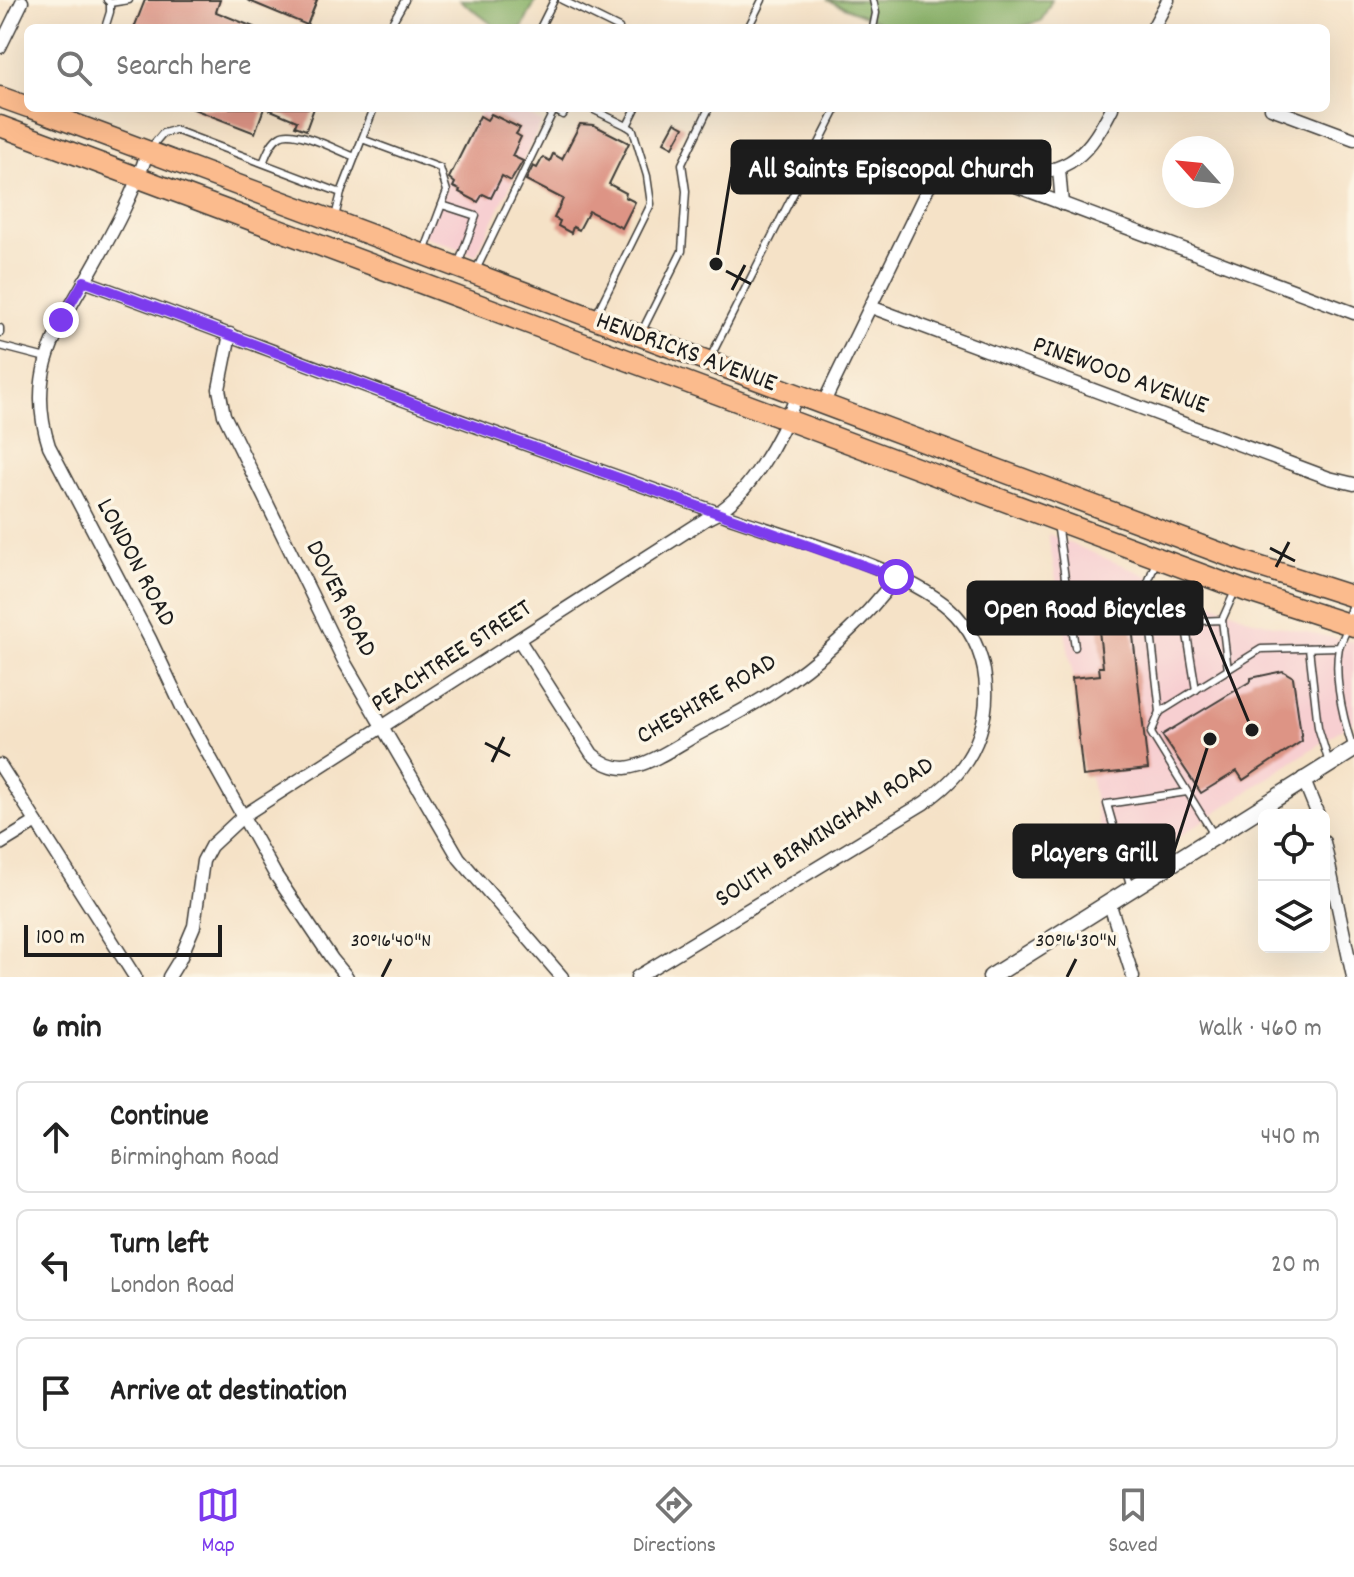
<!DOCTYPE html>
<meta charset="utf-8">
<style>
body{margin:0;font-family:Dekko,sans-serif;background:#f2f2f2;color:#222}
.controls{position:absolute;right:24px;bottom:24px;display:grid;overflow:hidden;border-radius:12px;box-shadow:0 8px 32px #0002}
.controls button{width:72px;height:72px;display:grid;place-items:center;padding:0;border:0;border-bottom:2px solid #e0e0e0;background:#fff;color:#222;font:40px sans-serif}
.compass{position:absolute;left:1162px;top:136px;width:72px;height:72px;border-radius:50%;background:#fff;box-shadow:0 8px 32px #0002;rotate:297deg}
.scale{position:absolute;left:24px;bottom:20px;width:198px;box-sizing:border-box;padding-left:8px;border:4px solid #1c1c1c;border-top:0;font-size:22px;line-height:28px;white-space:nowrap;color:#1c1c1c;-webkit-text-stroke:6px #fcf5e5;paint-order:stroke}
.stop{position:absolute;width:24px;height:24px;margin:-18px;border:6px solid #7c3aed;border-radius:50%;background:#fff}
.stop.end{background:#7c3aed;border-color:#fff;box-shadow:0 2px 8px #0008}
.list{margin:0;padding:0;list-style:none}
h2{display:flex;justify-content:space-between;align-items:center;height:104px;margin:0;padding:0 32px;font-size:34px}
h2 small{font-size:26px;font-weight:400;color:#767676}
.list li{display:grid;grid-template-columns:52px 1fr auto;gap:24px;align-items:center;box-sizing:border-box;height:112px;margin:0 16px 16px;padding:0 16px;border:2px solid #e0e0e0;border-radius:12px}
.list b{display:block;font-size:30px;white-space:nowrap}
.list p{margin:0;font-size:26px;white-space:nowrap;color:#767676}
.list em{font-size:26px;font-style:normal;color:#767676}
.icon{flex:none;width:44px;height:44px;fill:none;stroke:currentColor;stroke-width:2;stroke-linecap:round;stroke-linejoin:round}
.map{position:relative;flex:none;width:1354px;height:977px;overflow:hidden}
.search{position:absolute;background:#fff;box-shadow:0 8px 32px #0002;left:24px;right:24px;top:24px;height:88px;display:flex;align-items:center;gap:20px;box-sizing:border-box;padding:0 28px;border-radius:12px;color:#767676;font-size:30px}
.sheet{height:488px;background:#fff}
nav{display:flex;justify-content:space-around;align-items:center;box-sizing:border-box;height:112px;border-top:2px solid #e0e0e0;background:#fff;font-size:22px;color:#767676}
nav a{display:grid;justify-items:center;gap:4px}
nav .on{color:#7c3aed}
.map>svg:first-child{display:block}
.built{fill:#f7cfd1}
.forest{fill:#88b168;stroke:#526642;stroke-width:2}
.building{fill:#dd9485}
.lines{fill:none;stroke-linecap:round;stroke-linejoin:round}
.service-casing{stroke:#3d3a36;stroke-width:9}
.minor-casing{stroke:#3d3a36;stroke-width:15}
.tertiary-casing{stroke:#3d3a36;stroke-width:19}
.primary-casing{stroke:#3d3a36;stroke-width:23}
.service{stroke:#fff;stroke-width:6}
.minor{stroke:#fff;stroke-width:12}
.tertiary{stroke:#fff;stroke-width:16}
.primary{stroke:#fbbb8d;stroke-width:20}
.route{stroke:#7c3aed;stroke-width:10}
.ticks{fill:none;stroke:#1c1c1c;stroke-width:3}
.labels{text-anchor:middle;dominant-baseline:central;stroke-width:7;stroke-linejoin:round;paint-order:stroke}
.street-label{font-size:26px;fill:#1c1c1c;stroke:#fcf5e5}
.ticks-label{font-size:20px;text-anchor:middle;fill:#1c1c1c;stroke:#fcf5e5;stroke-width:7;stroke-linejoin:round;paint-order:stroke}
.leader{fill:none;stroke:#1c1c1c;stroke-width:3}
.callout-dot{fill:#1c1c1c;stroke:#fcf5e5;stroke-width:3}
.callout{fill:#1c1c1c;stroke:#1c1c1c;stroke-width:3}
.callout-label{font-size:28px;text-anchor:middle;font-weight:bold;fill:#fff}
</style>
<div class="map">
<svg width="1354" height="977" viewBox="0 0 1354 977">
<rect width="100%" height="100%" fill="#fcf5e5"/>
<filter id="ink" filterUnits="userSpaceOnUse"><feTurbulence type="fractalNoise" baseFrequency=".0125" numOctaves="2"/><feDisplacementMap in="SourceGraphic" scale="16" xChannelSelector="R" yChannelSelector="G"/><feConvolveMatrix kernelMatrix="1 2 1 2 8 2 1 2 1" color-interpolation-filters="sRGB"/></filter>
<filter id="wash" filterUnits="userSpaceOnUse"><feTurbulence type="fractalNoise" baseFrequency=".006" numOctaves="4" result="noise"/><feDisplacementMap in="SourceGraphic" scale="32" xChannelSelector="R" yChannelSelector="G"/><feGaussianBlur stdDeviation="1.8" result="paint"/><feColorMatrix in="noise" values="0 0 0 0 0 0 0 0 0 0 0 0 0 0 0 0 0 1.4 0 .05"/><feComposite in="paint" operator="in"/></filter>
<g filter="url(#wash)">
<rect width="100%" height="100%" fill="#f5e2c7"/>
<g class="built">
<path d="M482,108H515L542,122L476,255L419,234Z"/>
<path d="M1048,534L1255,621L1354,642V721L1109,883Z"/>
</g>
<g class="forest">
<path d="M460,0H536L522,28H497Z"/>
<path d="M827,0H1052L1041,21L1017,28H893Z"/>
</g>
<g id="blocks">
<g class="building">
<path d="M145,0H220L216,12L256,28H134Z"/>
<path d="M247,0H317L307,25Z"/>
<path d="M191,108H264L255,133Z"/>
<path d="M266,108H314L306,130L295,126L297,121Z"/>
<path d="M491,114L520,128L516,134L521,137L512,156L523,161L511,181L502,176L491,198L483,194L478,202L459,192L460,190L453,187L455,183L449,178L480,116L487,120Z"/>
<path d="M675,122L684,127L673,147L664,142Z"/>
<path d="M580,124L594,125L629,143L609,184L626,193L625,197L635,202L622,228L589,211L579,230L573,227L571,233L558,226L560,221L554,218L563,199L526,180L533,166L537,168L543,157L550,161L553,154L562,159Z"/>
<path d="M1124,618H1131L1148,769L1083,776L1072,678L1100,675L1099,667H1103L1098,621Z"/>
<path d="M1283,671L1293,677L1302,741L1243,780L1237,771L1201,793L1162,735L1251,681V678Z"/>
</g>
</g>
</g>
<g filter="url(#ink)">
<use href="#blocks" fill-opacity="0" stroke="#3d3a36" stroke-width="2"/>
<g class="lines">
<g class="service-casing">
<g id="service">
<path d="M562,0L619,28"/>
<path d="M873,0L876,13L873,28"/>
<path d="M110,3L129,0"/>
<path d="M105,28L110,12V3L107,0"/>
<path d="M389,28L405,0"/>
<path d="M540,28L554,0"/>
<path d="M748,28L762,0"/>
<path d="M590,108L627,126L636,108"/>
<path d="M362,139L440,168L447,191L424,252"/>
<path d="M151,147L163,133L175,130L341,193"/>
<path d="M263,163C267,154 271,141 280,136C294,127 339,151 355,157"/>
<path d="M442,205L476,216L458,265"/>
<path d="M335,217L341,193L374,108"/>
<path d="M476,270L554,110L563,115L567,108"/>
<path d="M596,315L651,204L647,176L633,130L627,126"/>
<path d="M0,328V333"/>
<path d="M641,333L682,251L686,191L682,164L709,108"/>
<path d="M0,346L46,358"/>
<path d="M710,358L837,108"/>
<path d="M1057,523L1075,647"/>
<path d="M1156,561L1146,588L1160,712L1151,733L1214,835"/>
<path d="M1067,595L1115,611L1149,614"/>
<path d="M1222,620L1235,591"/>
<path d="M1185,622L1196,690"/>
<path d="M1150,623L1222,620L1228,670"/>
<path d="M1339,647C1333,679 1343,718 1353,749"/>
<path d="M1309,648L1318,727L1329,763"/>
<path d="M1160,712L1261,649L1339,647L1347,629"/>
<path d="M1131,888L1107,804L1187,792"/>
</g>
</g>
<g class="minor-casing">
<g id="minor">
<path d="M1153,28L1168,0"/>
<path d="M0,47L22,2"/>
<path d="M1271,108L1354,139"/>
<path d="M148,150C135,191 114,230 93,267C58,329 25,373 49,446L150,639L182,707L275,874L332,959L347,977"/>
<path d="M1059,169L1062,204"/>
<path d="M1003,179C1065,170 1082,167 1112,108"/>
<path d="M84,281C219,330 352,382 486,430C564,458 642,485 719,513C783,537 912,568 956,615C996,658 995,725 960,770C950,783 937,793 924,803L637,977"/>
<path d="M871,307L1329,478L1354,484"/>
<path d="M230,334L219,389L224,415L345,663L459,858L562,977"/>
<path d="M823,404L928,188C940,173 949,168 968,168L1354,313"/>
<path d="M1349,625L1354,607"/>
<path d="M519,640L592,754C601,762 611,768 625,768C647,766 672,749 691,738C718,723 746,710 771,693C818,663 863,622 896,577"/>
<path d="M0,765L135,977"/>
<path d="M1303,778L1318,815"/>
<path d="M1324,842L1353,977"/>
<path d="M0,844L36,822"/>
<path d="M1109,902L1133,977"/>
<path d="M169,977L180,959L194,926L203,861L211,846L243,816L706,519C747,502 782,435 797,395"/>
</g>
</g>
<g class="tertiary-casing">
<path id="tertiary" d="M991,977L1354,749"/>
</g>
<g class="primary-casing">
<g id="primary">
<path d="M0,97L28,107"/>
<path d="M32,108L1242,561L1354,597"/>
<path d="M0,126L1246,591L1354,626"/>
</g>
</g>
<use href="#service" class="service"/>
<use href="#minor" class="minor"/>
<use href="#tertiary" class="tertiary"/>
<use href="#primary" class="primary"/>
</g>
</g>
<g class="lines" filter="url(#ink)">
<path class="route" d="M61,320L84,281L485,430L896,577"/>
</g>
<path class="ticks" d="M726,271L751,284M732,290L745,265M1270,548L1295,561M1276,567L1289,542M485,743L510,756M492,762L504,737M382,977L391,959M1067,977L1076,959"/>
<g class="labels">
<g class="street-label">
<text transform="translate(686 353) rotate(20)">HENDRICKS AVENUE</text>
<text transform="translate(1120 376) rotate(20)">PINEWOOD AVENUE</text>
<text transform="translate(135 563) rotate(62)">LONDON ROAD</text>
<text transform="translate(340 599) rotate(63)">DOVER ROAD</text>
<text transform="translate(452 657) rotate(-33)">PEACHTREE STREET</text>
<text transform="translate(707 700) rotate(-30)">CHESHIRE ROAD</text>
<text transform="translate(825 833) rotate(-33)">SOUTH BIRMINGHAM ROAD</text>
</g>
</g>
<g class="ticks-label">
<text x="391" y="946">30°16'40"N</text>
<text x="1076" y="946">30°16'30"N</text>
</g>
<path class="leader" d="M716 264L732 167M1252 730L1202 608M1210 739L1174 851"/>
<g class="callout-dot">
<circle cx="716" cy="264" r="8"/>
<circle cx="1252" cy="730" r="8"/>
<circle cx="1210" cy="739" r="8"/>
</g>
<g class="callout">
<rect x="732" y="141" width="318" height="52" rx="8"/>
<rect x="968" y="582" width="234" height="52" rx="8"/>
<rect x="1014" y="825" width="160" height="52" rx="8"/>
</g>
<g class="callout-label">
<text x="891" y="177">All Saints Episcopal Church</text>
<text x="1085" y="617">Open Road Bicycles</text>
<text x="1094" y="861">Players Grill</text>
</g>
</svg>
<div class="controls">
<button><svg class="icon" aria-label="locate" viewBox="0 0 24 24"><circle cx="12" cy="12" r="6"/><path d="M12 2v4M12 18v4M2 12h4M18 12h4"/></svg></button>
<button><svg class="icon" aria-label="layers" viewBox="0 0 24 24"><path d="M12 4l9 5-9 5-9-5zM3 14l9 5 9-5"/></svg></button>
</div>
<svg class="compass" viewBox="-18 -18 36 36"><path d="M0-13l5 13h-10z" fill="#e53935"/><path d="M0 13l5-13h-10z" fill="#767676"/></svg>
<div class="scale">100 m</div>
<div class="stop" style="left:896px;top:577px"></div>
<div class="stop end" style="left:61px;top:320px"></div>
<div class="search"><svg class="icon" aria-label="search" viewBox="0 0 24 24"><circle cx="10" cy="10" r="6"/><path d="M15 15l6 6"/></svg>Search here</div>
</div>
<section class="sheet">
<h2>6 min<small>Walk · 460 m</small></h2>
<ul class="list">
<li><svg class="icon" aria-label="ahead" viewBox="0 0 24 24"><path d="M12 20V5M6 11l6-6 6 6"/></svg><div><b>Continue</b><p>Birmingham Road</p></div><em>440 m</em></li>
<li><svg class="icon" aria-label="left" viewBox="0 0 24 24"><path d="M17 20v-9H6M10 6l-5 5 5 5"/></svg><div><b>Turn left</b><p>London Road</p></div><em>20 m</em></li>
<li><svg class="icon" aria-label="arrive" viewBox="0 0 24 24"><path d="M6 21V4h12l-3 4 3 4H6"/></svg><div><b>Arrive at destination</b></div></li>
</ul>
</section>
<nav>
<a class="on"><svg class="icon" aria-label="map" viewBox="0 0 24 24"><path d="M3 6l6-2 6 2 6-2v14l-6 2-6-2-6 2zM9 4v14M15 6v14"/></svg>Map</a>
<a><svg class="icon" aria-label="directions" viewBox="0 0 24 24"><path d="M12 3l9 9-9 9-9-9zM9 14v-3h6M13 9l2 2-2 2"/></svg>Directions</a>
<a><svg class="icon" aria-label="saved" viewBox="0 0 24 24"><path d="M7 4h10v16l-5-4-5 4z"/></svg>Saved</a>
</nav>
